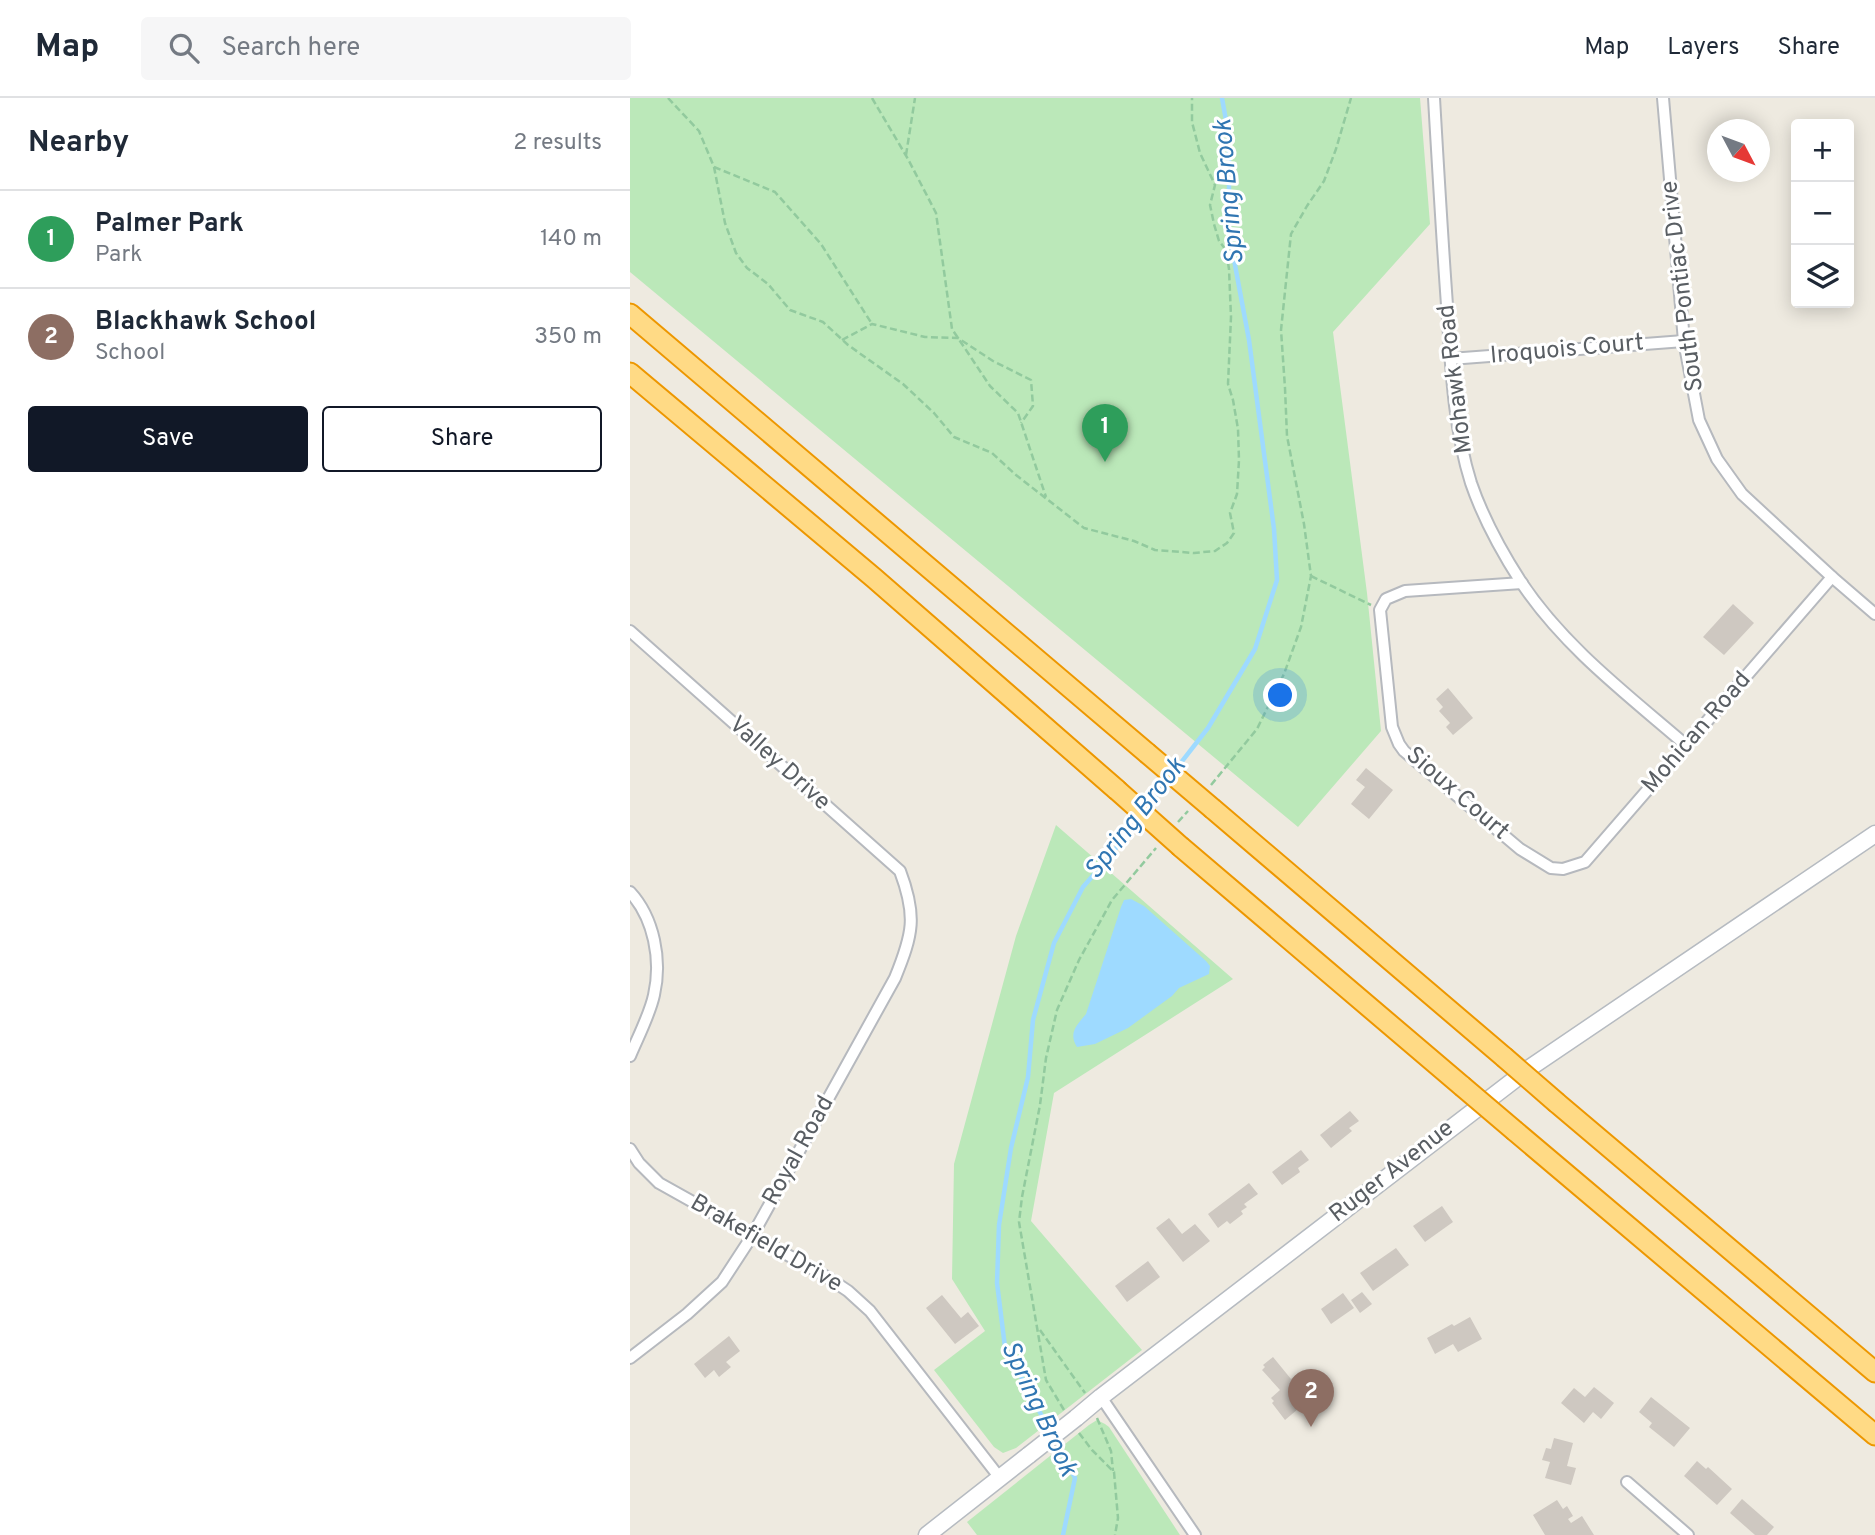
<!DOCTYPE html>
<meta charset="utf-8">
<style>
body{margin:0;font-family:Overpass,sans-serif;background:#f6f6f7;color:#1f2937}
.controls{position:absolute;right:21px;top:21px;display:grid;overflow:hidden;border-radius:7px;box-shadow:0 4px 18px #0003}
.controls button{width:63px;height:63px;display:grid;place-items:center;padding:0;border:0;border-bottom:2px solid #e0e1e3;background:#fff;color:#1f2937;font:35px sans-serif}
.compass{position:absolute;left:1077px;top:21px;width:63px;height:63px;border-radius:50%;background:#fff;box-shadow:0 4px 18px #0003;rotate:131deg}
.you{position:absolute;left:651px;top:598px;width:24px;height:24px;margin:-18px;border:5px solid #fff;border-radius:50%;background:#1a73e8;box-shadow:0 0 0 10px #1a73e833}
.badge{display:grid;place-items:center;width:46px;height:46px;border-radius:50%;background:#111827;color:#fff;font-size:23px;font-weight:700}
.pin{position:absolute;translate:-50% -58px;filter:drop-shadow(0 2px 4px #0008)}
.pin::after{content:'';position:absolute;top:37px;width:24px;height:21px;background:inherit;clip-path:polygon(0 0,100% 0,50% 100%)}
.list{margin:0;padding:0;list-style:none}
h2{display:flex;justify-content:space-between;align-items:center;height:91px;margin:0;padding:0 28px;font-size:30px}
h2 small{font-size:23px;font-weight:400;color:#747a83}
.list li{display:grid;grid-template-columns:46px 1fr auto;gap:21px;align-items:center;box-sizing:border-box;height:98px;padding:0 28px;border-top:2px solid #e0e1e3}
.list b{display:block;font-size:26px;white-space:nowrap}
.list p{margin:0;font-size:23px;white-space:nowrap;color:#747a83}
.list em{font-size:23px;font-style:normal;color:#747a83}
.actions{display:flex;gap:14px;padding:21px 28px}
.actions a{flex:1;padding:16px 0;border:2px solid #111827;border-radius:7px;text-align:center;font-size:24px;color:#111827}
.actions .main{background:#111827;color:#fff}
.icon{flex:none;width:38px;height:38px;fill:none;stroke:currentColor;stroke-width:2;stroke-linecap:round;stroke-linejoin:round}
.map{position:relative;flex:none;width:1245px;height:1437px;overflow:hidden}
header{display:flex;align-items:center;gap:42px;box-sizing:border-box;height:98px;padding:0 35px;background:#fff;border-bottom:2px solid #e0e1e3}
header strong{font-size:33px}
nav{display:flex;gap:38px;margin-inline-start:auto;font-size:24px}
.search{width:490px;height:63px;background:#f6f6f7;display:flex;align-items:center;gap:18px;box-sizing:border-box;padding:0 24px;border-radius:7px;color:#747a83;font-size:26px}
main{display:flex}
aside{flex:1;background:#fff}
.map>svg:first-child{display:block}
.green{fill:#bbe8b9}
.water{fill:#9edaff}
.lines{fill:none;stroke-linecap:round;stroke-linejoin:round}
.stream{stroke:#9edaff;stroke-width:4.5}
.building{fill:#cec8c1}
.street-casing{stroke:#b6b9be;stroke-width:14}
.secondary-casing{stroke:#b6bbc1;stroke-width:19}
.highway-casing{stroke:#ed9700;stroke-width:23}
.path{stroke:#92ca9e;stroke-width:2.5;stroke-dasharray:7 3.5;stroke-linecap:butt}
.street{stroke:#fff;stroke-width:10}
.secondary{stroke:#fff;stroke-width:16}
.highway{stroke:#ffda85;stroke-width:19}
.secondary-bridge-casing{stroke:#b6bbc1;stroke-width:19;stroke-linecap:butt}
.highway-bridge-casing{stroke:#ed9700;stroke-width:23;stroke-linecap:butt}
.secondary-bridge{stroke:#fff;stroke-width:16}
.highway-bridge{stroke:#ffda85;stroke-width:19}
.labels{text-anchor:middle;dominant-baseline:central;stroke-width:6;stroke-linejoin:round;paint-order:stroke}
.street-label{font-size:24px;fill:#595e63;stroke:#fff}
.water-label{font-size:26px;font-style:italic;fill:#3076b2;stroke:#fff}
</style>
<header>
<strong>Map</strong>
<div class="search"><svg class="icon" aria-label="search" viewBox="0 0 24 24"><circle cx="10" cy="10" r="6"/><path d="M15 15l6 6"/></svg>Search here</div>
<nav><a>Map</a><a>Layers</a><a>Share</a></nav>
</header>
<main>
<aside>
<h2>Nearby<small>2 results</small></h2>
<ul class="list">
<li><span class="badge" style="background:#2e9e5b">1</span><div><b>Palmer Park</b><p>Park</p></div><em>140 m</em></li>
<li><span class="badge" style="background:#8d6e63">2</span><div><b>Blackhawk School</b><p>School</p></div><em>350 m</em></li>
</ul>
<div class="actions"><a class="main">Save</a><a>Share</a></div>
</aside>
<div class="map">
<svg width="1245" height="1437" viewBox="0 0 1245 1437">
<rect width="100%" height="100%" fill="#eeeae0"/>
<g class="green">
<path d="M0,0H790L800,126L703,234L737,495L751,633L668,729L0,174Z"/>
<path d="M426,727L603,881L424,995L401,1123L512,1252L386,1350L373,1355L364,1349L304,1272L355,1233L322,1181L324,1066L386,838Z"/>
<path d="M467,1322L475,1326L479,1329L550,1437H347L337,1424L459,1327Z"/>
</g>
<path class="water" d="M501,801L514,808L576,863L580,868L579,876L549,890L542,898L498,930L465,946L447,949C438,935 447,927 456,916L491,809L494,802Z"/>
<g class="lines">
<g class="stream">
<path d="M546,671L578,630L625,551L647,482L644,431L619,242L599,135V39L592,0"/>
<path d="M516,710L539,681"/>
<path d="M421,1335L375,1249L367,1185L369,1127L381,1050L398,979L403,922L424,845L453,789L480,758L509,720"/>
<path d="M425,1343L445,1380L433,1437"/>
</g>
</g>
<g class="building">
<path d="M1103,506L1124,525L1094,557L1073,539Z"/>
<path d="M818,590L843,620L823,637L816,629L820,625L809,613L813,609L806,601Z"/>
<path d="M736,670L763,692L739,721L721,706L735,689L726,682Z"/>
<path d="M720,1013L729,1023L719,1030L722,1033L701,1050L690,1037Z"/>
<path d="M671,1052L679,1062L668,1070L670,1074L652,1087L642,1074Z"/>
<path d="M619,1085L628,1096L614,1106L617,1109L611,1113L613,1116L600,1126L597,1123L588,1130L578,1116Z"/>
<path d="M812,1108L823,1124L795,1144L783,1128Z"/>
<path d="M539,1120L552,1136L565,1126L580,1143L553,1164L526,1130Z"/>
<path d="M766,1150L779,1167L743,1193L730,1175Z"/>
<path d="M518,1163L530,1179L497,1204L485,1188Z"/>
<path d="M732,1194L742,1206L730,1215L721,1202Z"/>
<path d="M713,1195L724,1210L701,1226L691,1211Z"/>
<path d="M312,1197L331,1220L338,1214L349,1228L325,1246L296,1210Z"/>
<path d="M840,1219L852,1241L828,1254L823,1246L805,1256L797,1240L822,1226L824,1228Z"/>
<path d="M99,1238L110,1253L96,1264L101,1269L89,1279L84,1272L75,1280L64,1266Z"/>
<path d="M643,1259L661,1281L666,1277L668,1280L675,1274L685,1287L669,1300L674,1306L655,1322L642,1305L644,1303L641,1300L650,1292L632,1272L635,1269L633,1267Z"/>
<path d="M964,1289L984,1305L971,1321L963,1314L954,1325L931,1305L944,1290L955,1299Z"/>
<path d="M1021,1299L1060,1330L1044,1349L1019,1329L1022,1325L1009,1314Z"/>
<path d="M924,1340L943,1345L937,1368L946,1370L941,1387L915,1380L920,1364L912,1362L916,1350L921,1351Z"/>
<path d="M1067,1363L1076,1371L1078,1369L1102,1391L1087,1407L1054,1378Z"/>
<path d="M1112,1401L1144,1429L1137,1437H1125L1100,1415Z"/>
<path d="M927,1402L933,1411L937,1408L943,1418L938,1421L941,1425L952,1418L964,1437H915L903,1417Z"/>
</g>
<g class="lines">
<g class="street-casing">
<g id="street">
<path d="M804,0C808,69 812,138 817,207C821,266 823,328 841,385C853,420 871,453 891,484C934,549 998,597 1057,648"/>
<path d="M1033,0L1054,243L1069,322L1087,361L1112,396L1202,479L1245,516"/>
<path d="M820,261L1054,243"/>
<path d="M892,485L775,493L756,501L750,512L762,629L769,646L774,653L890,751L921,770L933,771L955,764L1202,479"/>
<path d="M0,533L270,773C287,818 283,836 265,880L122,1138L92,1184L57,1216L0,1260"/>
<path d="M0,794C24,820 32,862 24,897C20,916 8,939 0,958"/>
<path d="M0,1051L9,1065L29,1085L197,1179L218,1193L240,1213L370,1380"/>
<path d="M471,1299L565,1437"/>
<path d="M997,1384L1058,1437"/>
</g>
</g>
<g class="secondary-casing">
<g id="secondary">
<path d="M446,1320L471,1299L901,969L1245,736"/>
<path d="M297,1437L399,1357"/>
</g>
</g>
<g class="highway-casing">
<g id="highway">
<path d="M0,216L517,655"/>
<path d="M0,275L244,480L487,692"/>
<path d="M583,711L874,959"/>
<path d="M551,749L832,988"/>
<path d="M927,1005L1245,1274"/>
<path d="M885,1033L1245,1337"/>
</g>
</g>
<g class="path">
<path d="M38,0L69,33L84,69L95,125L106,155L117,170L138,186L160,212L193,224L218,247L273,286L304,315L324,339L362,355L386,377L454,430L504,443L525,452L564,455L585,453L597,445L604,435L600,415L607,396L609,362L608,331L603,302L598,286L601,219L599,171L596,152L589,143L584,126L580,107L585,87L570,55L562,24V0"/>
<path d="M242,0L278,61L306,115L322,231L360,288L388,315L416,399"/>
<path d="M276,57L285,0"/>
<path d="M84,69L145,94L191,146L242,226"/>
<path d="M212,242L242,226L295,239L328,240L363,263L401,282L403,308L391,325"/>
<path d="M681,478L741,507"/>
<path d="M581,687L627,631L654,576L671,529L681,478L674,426L657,338L655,290L651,232L661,136L677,108L694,83L706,51L721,0"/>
<path d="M548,724L558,713"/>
<path d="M410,1232L455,1295"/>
<path d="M434,1312L416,1282L389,1124L392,1099L410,1007L416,960L427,912L449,862L482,802L526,750"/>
<path d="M467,1320L481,1353L483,1373"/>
<path d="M449,1335L462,1352L484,1374L488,1420L485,1437"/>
</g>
<use href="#street" class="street"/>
<use href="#secondary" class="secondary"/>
<use href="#highway" class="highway"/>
<g class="secondary-bridge-casing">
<path id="secondary-bridge" d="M399,1357L446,1320"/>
</g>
<g class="highway-bridge-casing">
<g id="highway-bridge">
<path d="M517,655L583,711"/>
<path d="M487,692L551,749"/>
<path d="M874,959L927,1005"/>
<path d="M832,988L885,1033"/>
</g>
</g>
<use href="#secondary-bridge" class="secondary-bridge"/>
<use href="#highway-bridge" class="highway-bridge"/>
</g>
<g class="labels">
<g class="street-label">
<text transform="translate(1053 188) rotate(-97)">South Pontiac Drive</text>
<text transform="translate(937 252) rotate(-5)">Iroquois Court</text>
<text transform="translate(826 281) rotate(-97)">Mohawk Road</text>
<text transform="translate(1067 635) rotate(-49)">Mohican Road</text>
<text transform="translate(149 666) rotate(42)">Valley Drive</text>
<text transform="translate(827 696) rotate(41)">Sioux Court</text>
<text transform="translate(169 1053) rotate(-61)">Royal Road</text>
<text transform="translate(762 1074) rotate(-38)">Ruger Avenue</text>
<text transform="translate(136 1146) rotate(30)">Brakefield Drive</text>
</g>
<g class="water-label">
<text transform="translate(600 94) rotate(-95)">Spring Brook</text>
<text transform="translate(506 721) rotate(-52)">Spring Brook</text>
<text transform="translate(408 1311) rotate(65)">Spring Brook</text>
</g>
</g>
</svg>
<div class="controls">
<button>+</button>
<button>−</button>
<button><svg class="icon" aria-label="layers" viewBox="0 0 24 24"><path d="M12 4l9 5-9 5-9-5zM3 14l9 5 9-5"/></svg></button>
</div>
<svg class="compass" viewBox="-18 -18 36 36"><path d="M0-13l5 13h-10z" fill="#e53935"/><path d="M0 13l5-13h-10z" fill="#747a83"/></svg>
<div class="you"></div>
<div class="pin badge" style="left:475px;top:364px;background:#2e9e5b">1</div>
<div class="pin badge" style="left:681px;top:1329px;background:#8d6e63">2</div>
</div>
</main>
